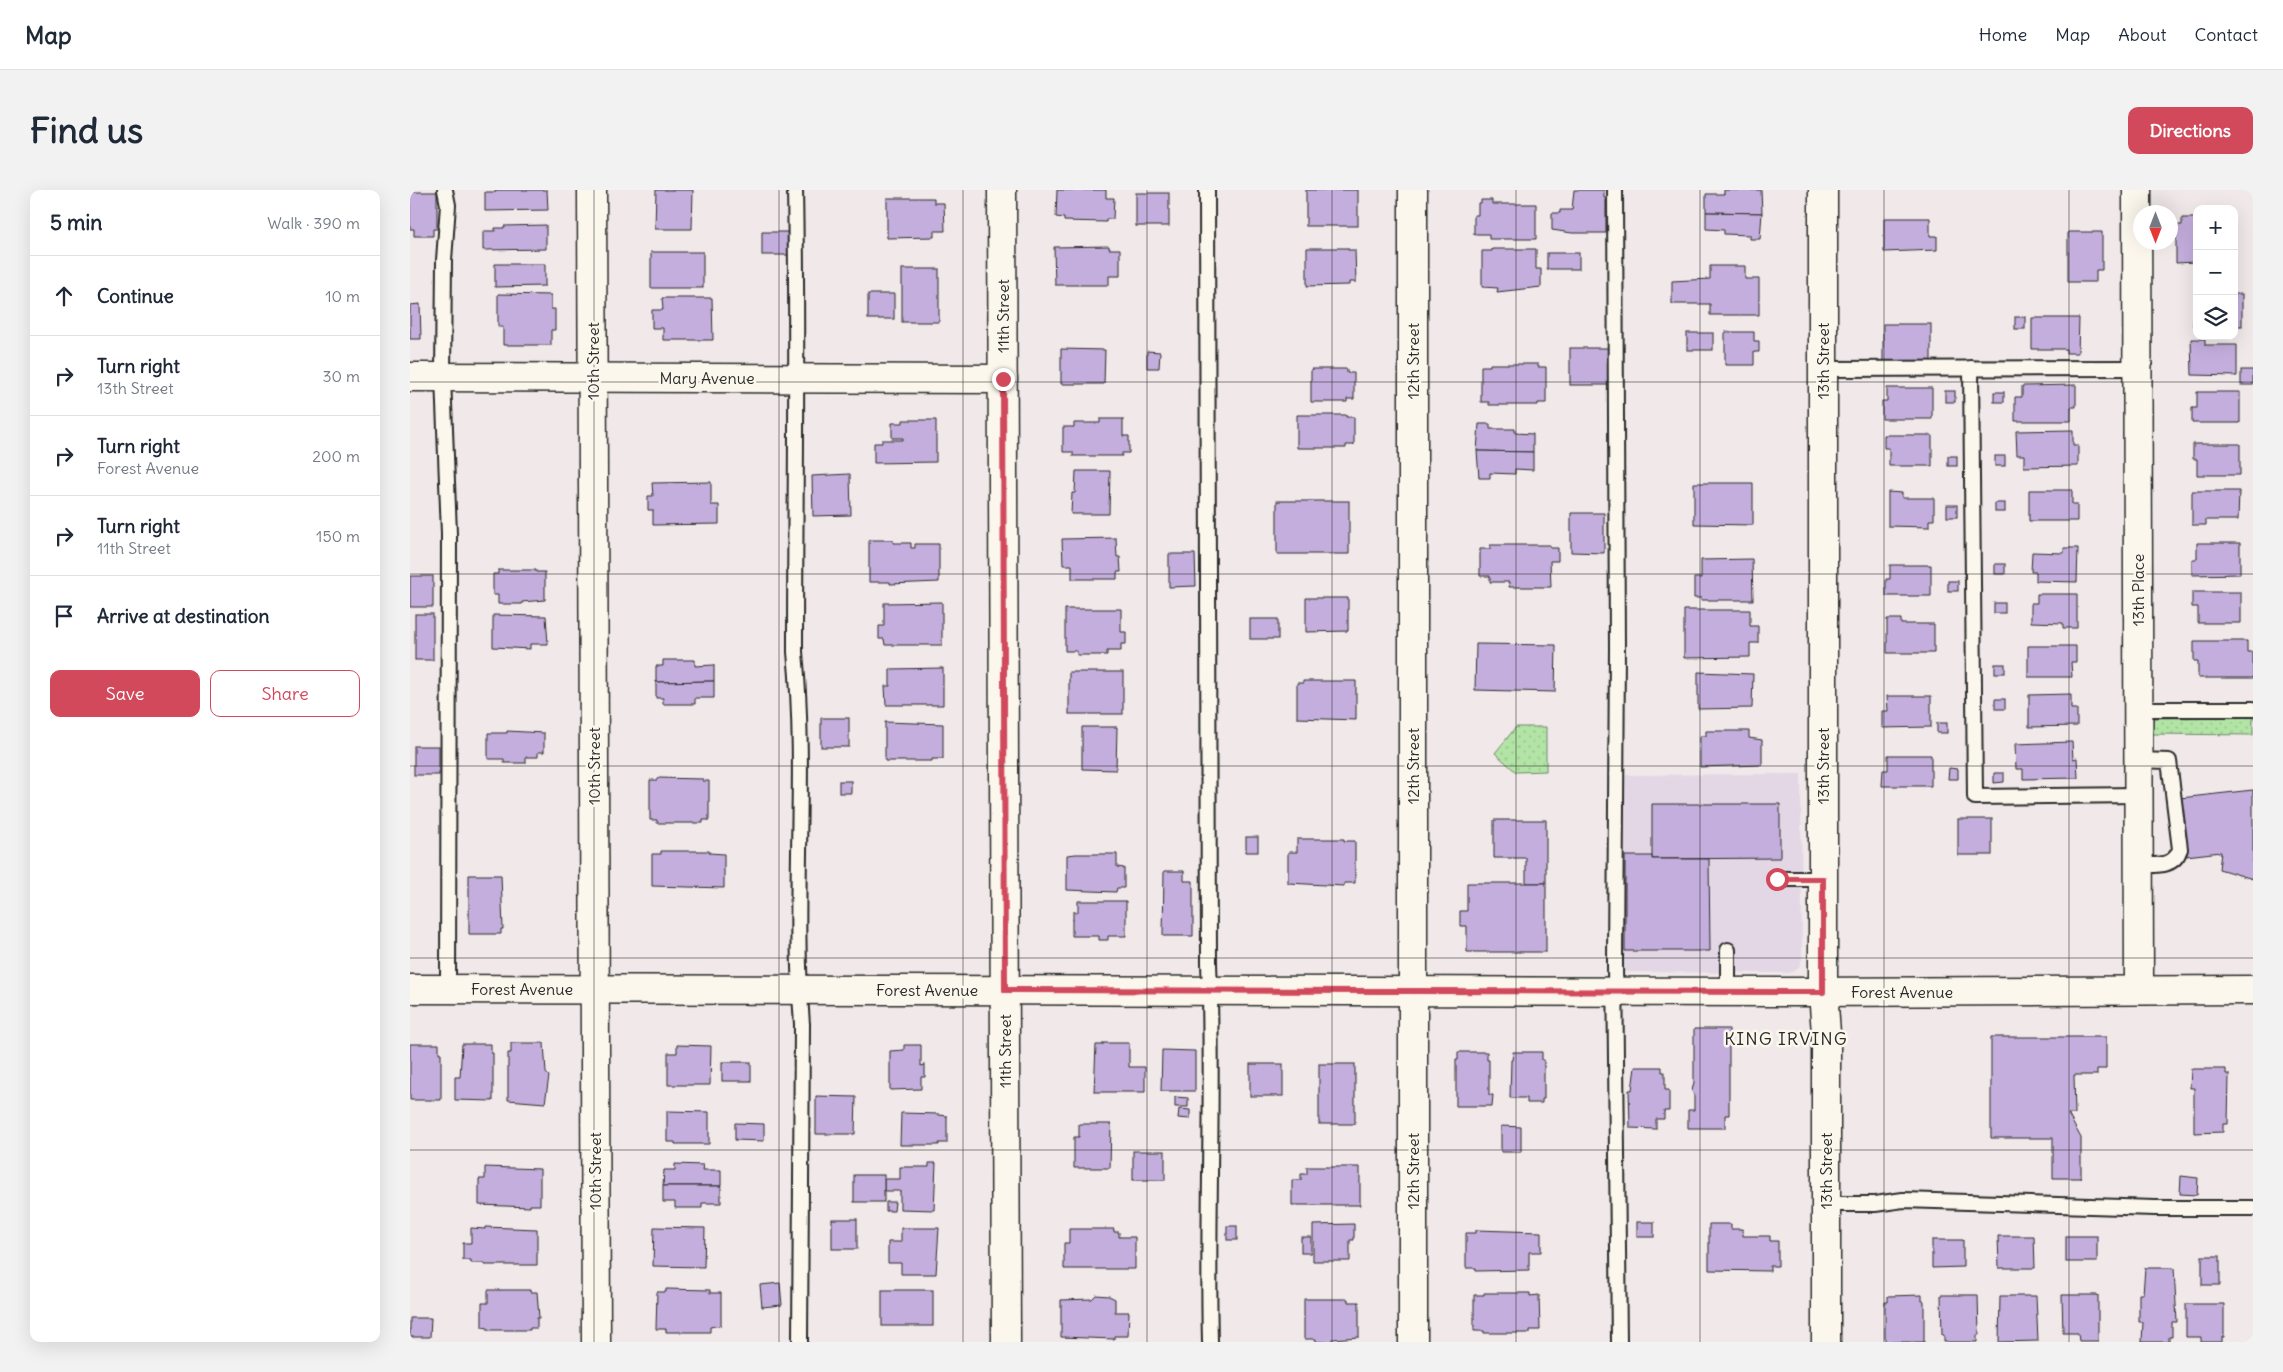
<!DOCTYPE html>
<meta charset="utf-8">
<style>
body{margin:0;font-family:Delius,sans-serif;background:#f2f2f3;color:#1f2937}
.controls{position:absolute;right:15px;top:15px;display:grid;overflow:hidden;border-radius:10px;box-shadow:0 5px 20px #0002}
.controls button{width:45px;height:45px;display:grid;place-items:center;padding:0;border:0;border-bottom:1px solid #e0e1e3;background:#fff;color:#1f2937;font:25px sans-serif}
.compass{position:absolute;left:1723px;top:15px;width:45px;height:45px;border-radius:50%;background:#fff;box-shadow:0 5px 20px #0002;rotate:180deg}
.stop{position:absolute;width:15px;height:15px;margin:-11px;border:4px solid #d1495b;border-radius:50%;background:#fff}
.stop.end{background:#d1495b;border-color:#fff;box-shadow:0 1px 5px #0008}
.list{margin:0;padding:0;list-style:none}
h2{display:flex;justify-content:space-between;align-items:center;height:65px;margin:0;padding:0 20px;font-size:21px}
h2 small{font-size:16px;font-weight:400;color:#747a83}
.list li{display:grid;grid-template-columns:32px 1fr auto;gap:15px;align-items:center;box-sizing:border-box;height:80px;padding:0 20px;border-top:1px solid #e0e1e3}
.list b{display:block;font-size:19px;white-space:nowrap}
.list p{margin:0;font-size:16px;white-space:nowrap;color:#747a83}
.list em{font-size:16px;font-style:normal;color:#747a83}
.actions{display:flex;gap:10px;padding:15px 20px}
.actions a{flex:1;padding:11px 0;border:1px solid #d1495b;border-radius:10px;text-align:center;font-size:18px;color:#d1495b}
.actions .main{background:#d1495b;color:#fff}
.icon{flex:none;width:28px;height:28px;fill:none;stroke:currentColor;stroke-width:2;stroke-linecap:round;stroke-linejoin:round}
.map{position:relative;flex:none;width:1843px;height:1152px;overflow:hidden;border-radius:10px}
header{display:flex;align-items:center;gap:30px;box-sizing:border-box;height:70px;padding:0 25px;background:#fff;border-bottom:1px solid #e0e1e3}
header strong{font-size:24px}
nav{display:flex;gap:28px;margin-inline-start:auto;font-size:18px}
.intro{display:flex;align-items:center;justify-content:space-between;box-sizing:border-box;height:120px;padding:0 30px}
h1{margin:0;font-size:35px}
.button{padding:12px 22px;border-radius:10px;background:#d1495b;color:#fff;font-size:18px;font-weight:700}
main{display:flex;gap:30px;padding:0 30px}
aside{flex:1;background:#fff;border-radius:10px;box-shadow:0 5px 20px #0002}
.map>svg:first-child{display:block}
.built{fill:#e3d7e5}
.green{fill:url(#green-dots);stroke:#6e8868}
.building{fill:#c4aedd;stroke:#2b2b2b}
.lines{fill:none;stroke-linecap:round;stroke-linejoin:round}
.service-casing{stroke:#2b2b2b;stroke-width:18}
.minor-casing{stroke:#2b2b2b;stroke-width:31}
.tertiary-casing{stroke:#2b2b2b;stroke-width:31}
.service{stroke:#fbf7ec;stroke-width:14}
.minor{stroke:#fbf7ec;stroke-width:28}
.tertiary{stroke:#fbf7ec;stroke-width:28}
.route{stroke:#d1495b;stroke-width:6}
.grid{fill:none;stroke:#2b2b2b;stroke-width:1;stroke-opacity:0.55}
.labels{text-anchor:middle;dominant-baseline:central;stroke-width:5;stroke-linejoin:round;paint-order:stroke}
.street-label{font-size:16px;fill:#2b2b2b;stroke:#fbf7ec}
.neighbourhood-label{font-size:18px;letter-spacing:1px;fill:#2b2b2b;stroke:#fbf7ec}
</style>
<header>
<strong>Map</strong>
<nav><a>Home</a><a>Map</a><a>About</a><a>Contact</a></nav>
</header>
<div class="intro"><h1>Find us</h1><a class="button">Directions</a></div>
<main>
<aside>
<h2>5 min<small>Walk · 390 m</small></h2>
<ul class="list">
<li><svg class="icon" aria-label="ahead" viewBox="0 0 24 24"><path d="M12 20V5M6 11l6-6 6 6"/></svg><div><b>Continue</b></div><em>10 m</em></li>
<li><svg class="icon" aria-label="right" viewBox="0 0 24 24"><path d="M7 20v-9h11M14 6l5 5-5 5"/></svg><div><b>Turn right</b><p>13th Street</p></div><em>30 m</em></li>
<li><svg class="icon" aria-label="right" viewBox="0 0 24 24"><path d="M7 20v-9h11M14 6l5 5-5 5"/></svg><div><b>Turn right</b><p>Forest Avenue</p></div><em>200 m</em></li>
<li><svg class="icon" aria-label="right" viewBox="0 0 24 24"><path d="M7 20v-9h11M14 6l5 5-5 5"/></svg><div><b>Turn right</b><p>11th Street</p></div><em>150 m</em></li>
<li><svg class="icon" aria-label="arrive" viewBox="0 0 24 24"><path d="M6 21V4h12l-3 4 3 4H6"/></svg><div><b>Arrive at destination</b></div></li>
</ul>
<div class="actions"><a class="main">Save</a><a>Share</a></div>
</aside>
<div class="map">
<svg width="1843" height="1152" viewBox="0 0 1843 1152">
<defs>
<pattern id="green-dots" width="8" height="8" patternUnits="userSpaceOnUse" patternTransform="scale(1.25)"><rect width="8" height="8" fill="#b2e4a5"/><path d="M2 2h.1M6 6h.1" fill="none" stroke="#99c48e" stroke-width="1.8" stroke-linecap="round"/></pattern>
</defs>
<rect width="100%" height="100%" fill="#f0e8e9"/>
<filter id="ink" filterUnits="userSpaceOnUse"><feTurbulence type="fractalNoise" baseFrequency=".02" numOctaves="2"/><feDisplacementMap in="SourceGraphic" scale="10" xChannelSelector="R" yChannelSelector="G"/><feConvolveMatrix kernelMatrix="1 2 1 2 8 2 1 2 1" color-interpolation-filters="sRGB"/></filter>
<g filter="url(#ink)">
<path class="built" d="M1391,584L1392,769L1388,779L1379,783L1213,782L1212,585Z"/>
<g class="green">
<path d="M1843,527V545L1741,544V530L1746,528Z"/>
<path d="M1106,537H1136V581L1106,582L1085,563Z"/>
</g>
<g class="building">
<path d="M86,0H137L138,20L75,21V2H86Z"/>
<path d="M246,0H283L282,39H245Z"/>
<path d="M647,0H696V8H704L703,29H696V32L654,31V28L646,27Z"/>
<rect x="896" y="0" width="52" height="36"/>
<path d="M1164,0H1194V8H1196V43H1162L1142,40V23H1150V20H1162Z"/>
<path d="M1314,0H1351L1352,23L1296,22V4H1314Z"/>
<path d="M0,2H27V39H23V46H4V39H0Z"/>
<rect x="726" y="3" width="33" height="33"/>
<path d="M477,8H524V13H534L535,41H524V47L477,48Z"/>
<path d="M1071,10H1082V14H1126V49H1079V44H1064V25H1068V13H1071Z"/>
<path d="M1296,22L1352,23L1350,49H1340V45L1314,44V40L1296,39Z"/>
<path d="M1474,28H1520V46H1527V60L1474,62Z"/>
<path d="M1772,28H1787V78L1785,72L1766,73V35H1772Z"/>
<path d="M136,35V59L73,60V41H85V38H94V36Z"/>
<rect x="352" y="42" width="27" height="23"/>
<path d="M1658,42H1692V80H1686V92H1658Z"/>
<path d="M699,56V59H710V86H699V95H645L644,57Z"/>
<path d="M897,58H938V60H945L946,92H939V95L897,96Z"/>
<path d="M1082,59H1126V79H1131V97L1087,102L1088,98L1072,97V61H1082Z"/>
<rect x="241" y="62" width="52" height="36"/>
<rect x="1137" y="63" width="32" height="16"/>
<path d="M85,74H135V96L85,97Z"/>
<path d="M1300,76H1335V89H1349V125H1300V114H1262V91L1300,89Z"/>
<rect x="492" y="79" width="37" height="53"/>
<path d="M88,104L141,105V119H145V140H141V155H93V137H88Z"/>
<rect x="458" y="104" width="26" height="25"/>
<rect x="1824" y="104" width="8" height="32"/>
<path d="M252,108H302L303,150H253V138H242V120H253Z"/>
<path d="M10,114L11,149H0V115Z"/>
<path d="M1784,118H1787V136H1783Z"/>
<rect x="1605" y="127" width="10" height="12"/>
<path d="M1622,128H1669L1668,163H1656V159H1622Z"/>
<rect x="1473" y="134" width="48" height="37"/>
<path d="M1315,142H1344V151H1349V162H1344V175H1315Z"/>
<rect x="1277" y="143" width="26" height="17"/>
<path d="M1781,149H1795V155H1827V186L1782,185Z"/>
<rect x="1160" y="158" width="40" height="37"/>
<path d="M651,159L695,160L694,194H651Z"/>
<path d="M737,161L750,162L749,178H737Z"/>
<path d="M1080,174H1128V177H1136V213H1128V215H1079V212H1071V176H1080Z"/>
<path d="M901,179H937V183H944V209H937V212H901Z"/>
<rect x="1831" y="180" width="12" height="15"/>
<path d="M1666,195V217H1661V231H1605V207H1612V196Z"/>
<path d="M1477,198H1522V229H1472V211H1477Z"/>
<rect x="1535" y="201" width="10" height="11"/>
<rect x="1584" y="202" width="10" height="10"/>
<path d="M1787,202H1830V233H1782V218H1787Z"/>
<path d="M887,225H936V227H944V255H936V258H887Z"/>
<path d="M690,229H713V246H719V263H712V266H663V262H653V237H664V233H690Z"/>
<path d="M493,230H526V272L464,273V253H472V250H493V248H482V233H493Z"/>
<path d="M1069,234H1080V239H1105V243L1123,244V262L1067,261Z"/>
<path d="M1663,240V255H1668V276L1614,277V265H1607L1606,241Z"/>
<path d="M1474,245H1522V276H1479V258H1474Z"/>
<path d="M1783,254H1830V285H1787V269H1783Z"/>
<path d="M1067,261L1123,262V280L1105,279V284L1080,283V288H1069Z"/>
<rect x="1538" y="266" width="9" height="10"/>
<rect x="1585" y="266" width="10" height="10"/>
<path d="M666,281H700L699,324H661L662,303H665Z"/>
<path d="M440,284L441,325L403,326L402,286Z"/>
<path d="M301,292V315H309V334L243,335V320H238V306H243L242,293Z"/>
<path d="M1284,293H1343V335L1284,334Z"/>
<path d="M1619,300H1662V314H1667V331H1619Z"/>
<path d="M1782,301H1829L1828,330H1796V335H1782Z"/>
<path d="M1478,302L1492,303V308H1524V330H1519V337L1478,336Z"/>
<rect x="867" y="311" width="72" height="53"/>
<rect x="1585" y="313" width="10" height="9"/>
<rect x="1537" y="315" width="10" height="12"/>
<path d="M1161,323H1194V363L1161,362Z"/>
<path d="M706,348L707,367H710L711,382H707V389H662V375H653L652,349Z"/>
<path d="M459,350H483V353H501V358H505V354H529V392L480,394V392H459Z"/>
<path d="M1787,353H1830V384L1782,385V369H1787Z"/>
<path d="M1080,355H1140V358H1148V371H1140L1141,397H1099V392H1080V386H1070V359H1080Z"/>
<path d="M1654,358H1668L1667,392L1626,391V382H1621L1622,362L1654,363Z"/>
<path d="M759,364H785L786,396L759,397Z"/>
<path d="M1342,369L1343,410H1291V408H1284V388H1291V370Z"/>
<rect x="1585" y="374" width="10" height="10"/>
<path d="M1480,375H1521V406H1476V389H1480Z"/>
<path d="M88,380H126V382H135V410L112,412V414H88V405H83V384H88Z"/>
<rect x="0" y="386" width="23" height="31"/>
<rect x="1538" y="391" width="10" height="10"/>
<path d="M1782,402H1831V433H1788V417H1782Z"/>
<path d="M1627,404H1667V438H1653V433L1621,432V413H1627Z"/>
<path d="M896,408H938V441L896,442Z"/>
<path d="M532,412V455H475L474,449H469V436H474V413Z"/>
<rect x="1584" y="413" width="11" height="10"/>
<path d="M655,419H711V442H716V454H711V461H697V465H667V461H655Z"/>
<path d="M1274,420H1340V436H1348V453H1340V467L1274,468Z"/>
<rect x="5" y="424" width="18" height="46"/>
<path d="M83,425L136,426L138,454H120V459L83,457Z"/>
<rect x="840" y="429" width="28" height="20"/>
<path d="M1477,429H1491V434H1524V463H1477Z"/>
<path d="M1784,451H1837V462H1843V488H1788V471H1784Z"/>
<path d="M1066,454L1146,455L1145,502L1065,500Z"/>
<path d="M1618,456H1666V472H1661L1662,487H1618Z"/>
<path d="M253,470H285V476L304,475V491L246,492V476H253Z"/>
<rect x="1585" y="474" width="10" height="9"/>
<path d="M533,478V515H476L475,496H480V479Z"/>
<rect x="659" y="482" width="54" height="42"/>
<path d="M1288,482L1343,484L1342,518L1288,519Z"/>
<path d="M304,491V508H285V514H253V508H246V492Z"/>
<path d="M893,491H946V530L887,528V493H893Z"/>
<path d="M1661,504V519H1667V536L1619,537V505Z"/>
<path d="M1477,506H1521V537L1472,538V521H1478Z"/>
<rect x="1585" y="509" width="10" height="10"/>
<rect x="411" y="528" width="28" height="29"/>
<path d="M475,532L533,534V569H522V571H475Z"/>
<rect x="1527" y="533" width="10" height="10"/>
<path d="M672,537H707L706,580L672,579Z"/>
<path d="M97,541L134,543V562H128V567H116V573H94V569H78V543H97Z"/>
<path d="M1296,541H1339V548L1352,550V575L1290,577V546H1296Z"/>
<path d="M1662,552L1663,569L1667,568L1668,588L1613,589V579H1606L1605,554Z"/>
<rect x="4" y="556" width="25" height="29"/>
<path d="M1478,565H1521V596H1472L1473,580H1478Z"/>
<path d="M1539,578L1548,579V589H1538Z"/>
<path d="M1584,583H1594V592L1584,593Z"/>
<path d="M248,588L293,589V591H299V630H293V633H247V630H240V590H247Z"/>
<rect x="429" y="591" width="12" height="12"/>
<path d="M1843,600V689L1809,679L1811,662L1776,666L1770,608Z"/>
<path d="M1242,614H1370V668L1242,669Z"/>
<rect x="1548" y="629" width="34" height="36"/>
<path d="M1084,630H1136V693H1116V668H1084Z"/>
<rect x="836" y="647" width="12" height="15"/>
<path d="M887,649H934V651H945V693H934V696L878,693V662H887Z"/>
<path d="M251,661H299V663L314,664V698L242,696V664H251Z"/>
<path d="M666,664H707V677L714,678V698H707L706,702L657,700V665Z"/>
<path d="M1215,666H1242V669H1299L1300,761H1215Z"/>
<path d="M754,681H774V691H783V746H753Z"/>
<path d="M59,685H91L93,739H91V744H59Z"/>
<path d="M1057,693H1136V762H1057V736H1050V721H1057Z"/>
<path d="M668,711H716V746H698V750H689V746H662V730H663V722H668Z"/>
<path d="M1284,839H1319V925H1315V938H1278V920H1284V905L1282,901L1284,892Z"/>
<path d="M1581,847H1696V879H1687V885H1664L1665,924H1658L1671,948V988H1643V948H1581Z"/>
<path d="M101,853H134L136,883L139,886L135,913L98,910V863H101Z"/>
<path d="M693,853H719V877H735V902H684L686,855H693Z"/>
<path d="M0,854H29V863H31V910H0Z"/>
<path d="M52,854H81V863H83V911L45,910V887H50Z"/>
<path d="M267,855L301,856L300,895H258V863H267Z"/>
<path d="M494,855H511V876L515,875V887H511V899L480,900V861L494,860Z"/>
<path d="M752,860L785,861V901H751Z"/>
<path d="M1048,862H1077V870H1079V905H1083L1082,916H1046V870H1048Z"/>
<path d="M1103,862H1132V870H1134V909H1132V913H1117V908H1100L1101,870H1102Z"/>
<rect x="312" y="872" width="29" height="19"/>
<rect x="840" y="874" width="33" height="32"/>
<rect x="909" y="874" width="36" height="60"/>
<path d="M1225,877H1252V882H1255V900H1259V921H1254V929H1246V939L1220,938L1219,900H1222Z"/>
<path d="M1781,879H1816V884H1819L1818,934H1813V942L1784,943V898H1780Z"/>
<path d="M406,906L446,907L445,944H406Z"/>
<path d="M765,907L778,908V917H765Z"/>
<path d="M769,919L780,920V929L768,928Z"/>
<path d="M257,921L299,922V954H265V952H257Z"/>
<path d="M491,923L529,924V925L537,926V953H529V955H490Z"/>
<path d="M325,933L354,934V951L325,950Z"/>
<path d="M669,934H701L700,978H664V947H669Z"/>
<path d="M1091,936L1111,937V962H1091Z"/>
<rect x="723" y="961" width="32" height="29"/>
<path d="M519,973H526L524,1020L490,1019V1001H474V989H490V977H519Z"/>
<path d="M265,974L293,975L292,980H311V996H253L254,980H265Z"/>
<path d="M75,977L130,979V1015H120V1017L69,1015V989H75Z"/>
<path d="M897,977H950V1015H882V990H891V984H897Z"/>
<rect x="444" y="985" width="30" height="27"/>
<path d="M1771,986L1788,988L1787,1005L1770,1004Z"/>
<path d="M253,996H311V1013H292V1018H265V1012H253Z"/>
<path d="M476,1012H485L484,1021H476Z"/>
<rect x="422" y="1029" width="25" height="30"/>
<rect x="1227" y="1032" width="17" height="15"/>
<path d="M944,1034V1050H940V1071H903V1035Z"/>
<path d="M1299,1034H1321V1039H1333V1046H1360V1051H1368V1076H1360V1081L1299,1080Z"/>
<rect x="817" y="1036" width="10" height="14"/>
<path d="M75,1037L127,1039V1075H75V1073H61V1070H53V1053H61V1038L75,1039Z"/>
<path d="M244,1037L295,1038L294,1077L243,1076Z"/>
<path d="M491,1038H529L526,1084H491V1073H478V1052H491Z"/>
<path d="M659,1039H704V1042H709V1047H725V1079H654V1053H659Z"/>
<path d="M1066,1040L1131,1042V1062H1119V1080L1066,1081V1078H1056V1043H1066Z"/>
<path d="M1588,1046H1624L1625,1078H1589Z"/>
<rect x="1656" y="1046" width="31" height="26"/>
<rect x="891" y="1047" width="10" height="16"/>
<path d="M1522,1050H1553V1077L1522,1078Z"/>
<rect x="1792" y="1066" width="18" height="29"/>
<path d="M1735,1078H1764L1767,1132H1762V1147H1759V1152H1732L1733,1132H1729V1104H1733Z"/>
<path d="M370,1093L372,1115L352,1117L350,1095Z"/>
<path d="M256,1099L300,1100V1103H311V1135L300,1137V1142H256V1139H246L247,1102H256Z"/>
<path d="M78,1100H120V1102H127L129,1128H127V1138H120V1140H78V1138L72,1137V1113H78Z"/>
<rect x="472" y="1100" width="51" height="36"/>
<path d="M1074,1103H1120V1106L1129,1105L1130,1140H1120V1143H1074V1141H1064V1105H1074Z"/>
<path d="M686,1105L699,1106L705,1109V1122H719L718,1146H704V1149L651,1147V1110L682,1109Z"/>
<path d="M1512,1105V1111H1514V1152H1475V1112H1478V1106Z"/>
<path d="M1531,1105H1568L1569,1145H1567V1152H1534V1145H1532Z"/>
<path d="M1652,1105H1688V1151H1669L1668,1143H1653Z"/>
<path d="M1590,1106H1626L1628,1151L1589,1152Z"/>
<path d="M894,1109H938V1112H949V1147L922,1149V1152H906V1149H894Z"/>
<path d="M1776,1114H1814V1147H1812V1152H1791V1147H1776Z"/>
<path d="M0,1128H21L20,1147H0Z"/>
</g>
<g class="lines">
<g class="service-casing">
<g id="service">
<path d="M35,0L38,15L34,70L33,187L39,344L38,799"/>
<path d="M385,0C388,154 385,308 385,462C397,585 382,710 392,834L390,1152"/>
<path d="M797,0L799,773C804,899 797,1026 800,1152"/>
<path d="M1205,0L1207,458L1205,774L1209,1152"/>
<path d="M1561,178L1565,607L1728,605"/>
<path d="M1413,179L1728,178"/>
<path d="M1728,519H1843"/>
<path d="M1728,570L1759,571L1770,659C1764,678 1746,675 1729,675"/>
<path d="M1367,689H1413"/>
<path d="M1318,760V802"/>
<path d="M1416,1014H1465L1493,1010L1745,1018H1843"/>
</g>
</g>
<g class="minor-casing">
<g id="minor">
<path d="M182,0L186,1152"/>
<path d="M592,0L596,1152"/>
<path d="M1003,0V1152"/>
<path d="M1413,0V802L1416,843V1152"/>
<path d="M1727,0L1729,800"/>
<path d="M0,187L593,189"/>
</g>
</g>
<g class="tertiary-casing">
<path id="tertiary" d="M0,799L1388,802L1843,800"/>
</g>
<use href="#service" class="service"/>
<use href="#minor" class="minor"/>
<use href="#tertiary" class="tertiary"/>
</g>
</g>
<g class="lines" filter="url(#ink)">
<path class="route" d="M593,189L595,800L1413,802V689H1367"/>
</g>
<path class="grid" d="M184,0V1152M369,0V1152M553,0V1152M737,0V1152M922,0V1152M1106,0V1152M1290,0V1152M1474,0V1152M1659,0V1152M0,192H1843M0,384H1843M0,576H1843M0,768H1843M0,960H1843"/>
<g class="labels">
<g class="street-label">
<text transform="translate(593 126) rotate(-90)">11th Street</text>
<text transform="translate(183 171) rotate(-90)">10th Street</text>
<text transform="translate(1003 171) rotate(-90)">12th Street</text>
<text transform="translate(1413 171) rotate(-90)">13th Street</text>
<text x="297" y="188">Mary Avenue</text>
<text transform="translate(1728 400) rotate(-90)">13th Place</text>
<text transform="translate(184 576) rotate(-90)">10th Street</text>
<text transform="translate(1003 576) rotate(-90)">12th Street</text>
<text transform="translate(1413 576) rotate(-90)">13th Street</text>
<text x="112" y="799">Forest Avenue</text>
<text x="517" y="800">Forest Avenue</text>
<text x="1492" y="802">Forest Avenue</text>
<text transform="translate(595 861) rotate(-90)">11th Street</text>
<text transform="translate(185 981) rotate(-90)">10th Street</text>
<text transform="translate(1003 981) rotate(-90)">12th Street</text>
<text transform="translate(1416 981) rotate(-90)">13th Street</text>
</g>
<g class="neighbourhood-label">
<text x="1376" y="848">KING IRVING</text>
</g>
</g>
</svg>
<div class="controls">
<button>+</button>
<button>−</button>
<button><svg class="icon" aria-label="layers" viewBox="0 0 24 24"><path d="M12 4l9 5-9 5-9-5zM3 14l9 5 9-5"/></svg></button>
</div>
<svg class="compass" viewBox="-18 -18 36 36"><path d="M0-13l5 13h-10z" fill="#e53935"/><path d="M0 13l5-13h-10z" fill="#747a83"/></svg>
<div class="stop" style="left:1367px;top:689px"></div>
<div class="stop end" style="left:593px;top:189px"></div>
</div>
</main>
